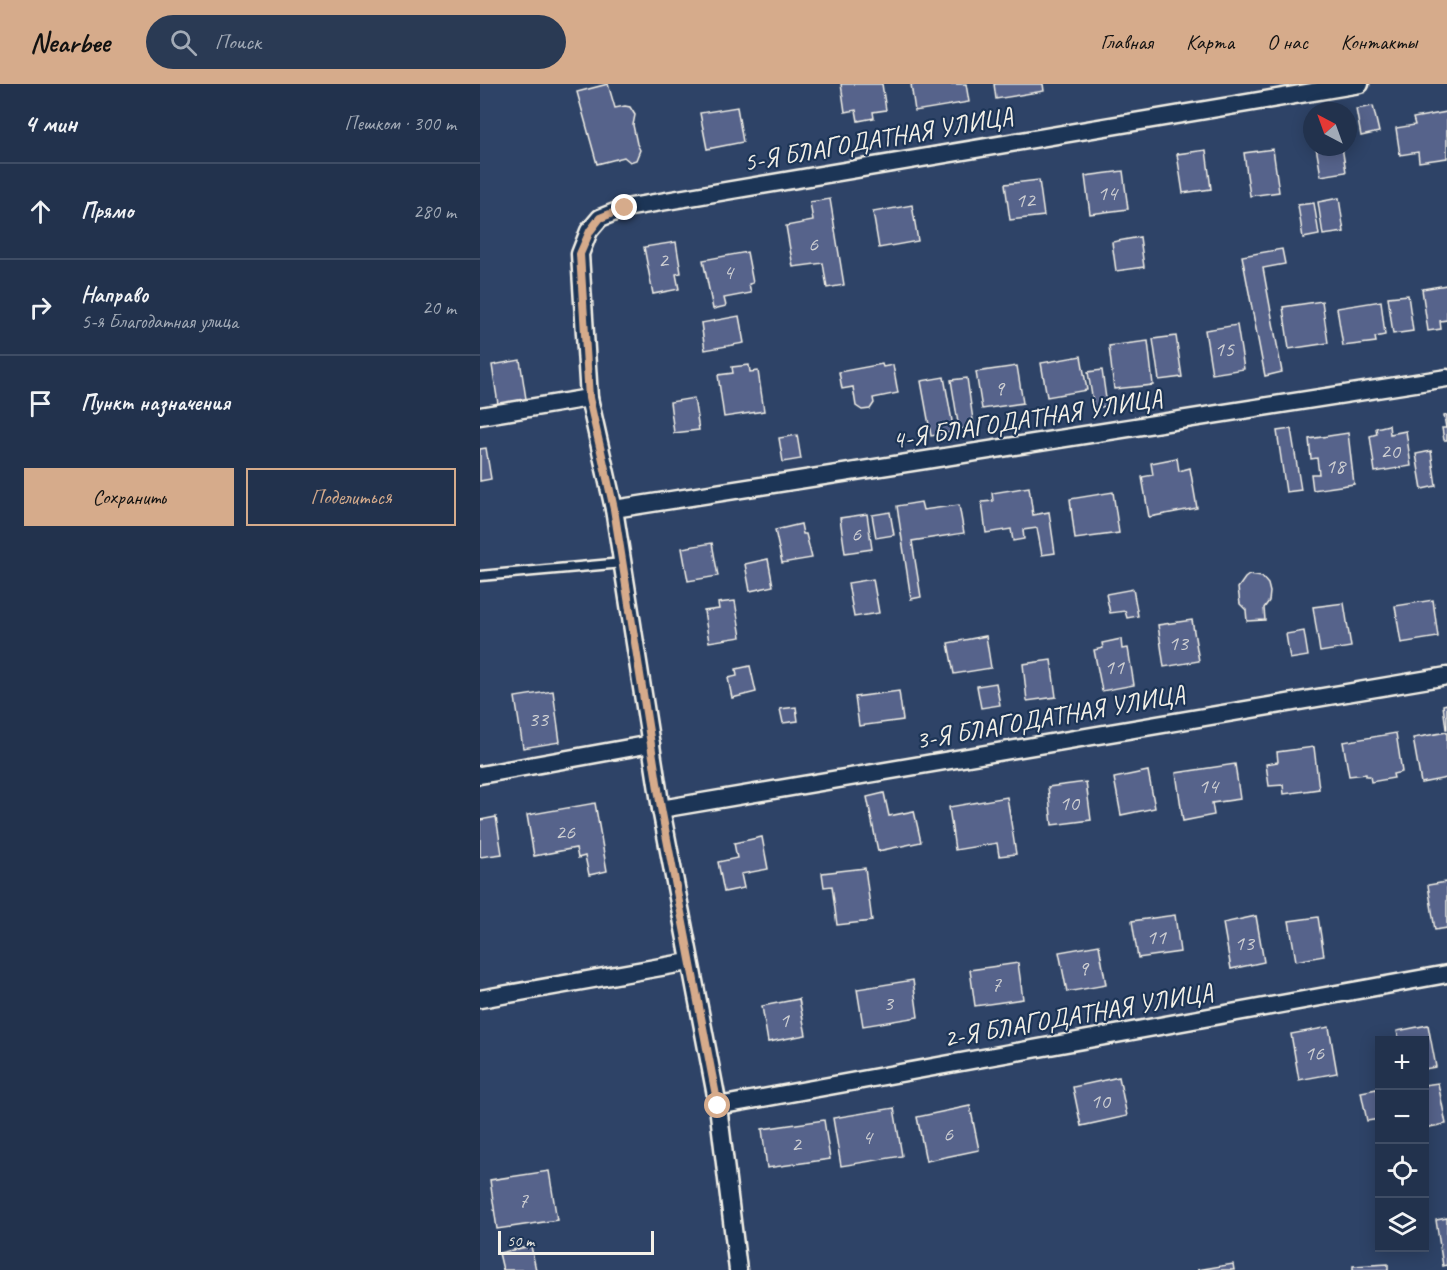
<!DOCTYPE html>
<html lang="ru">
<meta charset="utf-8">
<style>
body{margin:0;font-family:Caveat,sans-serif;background:#2a3a54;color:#f1f3f6}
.controls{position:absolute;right:18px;bottom:18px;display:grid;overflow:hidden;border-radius:0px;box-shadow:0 3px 15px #0003}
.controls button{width:54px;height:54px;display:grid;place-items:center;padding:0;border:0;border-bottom:2px solid #3f4d65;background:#22324d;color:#f1f3f6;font:30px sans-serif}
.compass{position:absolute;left:823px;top:18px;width:54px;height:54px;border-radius:50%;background:#22324d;box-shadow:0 3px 15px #0003;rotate:319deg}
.scale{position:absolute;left:18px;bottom:15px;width:156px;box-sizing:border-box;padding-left:6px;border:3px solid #f4f1e8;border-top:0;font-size:16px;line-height:21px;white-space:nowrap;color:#f4f1e8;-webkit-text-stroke:4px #1d3557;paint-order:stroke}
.stop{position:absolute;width:18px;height:18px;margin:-14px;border:4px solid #d6ab8b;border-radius:50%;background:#fff}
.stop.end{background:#d6ab8b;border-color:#fff;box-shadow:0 2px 6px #0008}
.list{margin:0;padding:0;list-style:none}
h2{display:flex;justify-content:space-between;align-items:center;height:78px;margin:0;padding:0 24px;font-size:26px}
h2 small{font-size:20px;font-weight:400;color:#a2aab6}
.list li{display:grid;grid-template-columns:39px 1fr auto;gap:18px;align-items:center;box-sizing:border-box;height:96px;padding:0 24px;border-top:2px solid #3f4d65}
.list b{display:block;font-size:22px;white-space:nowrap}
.list p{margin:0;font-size:20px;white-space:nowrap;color:#a2aab6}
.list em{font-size:20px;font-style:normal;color:#a2aab6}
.actions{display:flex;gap:12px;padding:18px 24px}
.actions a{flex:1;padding:14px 0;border:2px solid #d6ab8b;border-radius:0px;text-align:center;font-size:21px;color:#d6ab8b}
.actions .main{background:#d6ab8b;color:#111}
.icon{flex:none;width:33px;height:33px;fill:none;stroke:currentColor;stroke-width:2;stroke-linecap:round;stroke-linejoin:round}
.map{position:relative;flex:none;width:967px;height:1186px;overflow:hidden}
header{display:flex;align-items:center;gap:36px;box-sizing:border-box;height:84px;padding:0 30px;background:#d6ab8b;color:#111}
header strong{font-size:28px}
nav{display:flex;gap:33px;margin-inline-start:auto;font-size:21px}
.search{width:420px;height:54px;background:#2a3a54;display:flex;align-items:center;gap:15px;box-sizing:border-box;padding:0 21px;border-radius:33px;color:#a2aab6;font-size:22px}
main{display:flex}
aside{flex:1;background:#22324d}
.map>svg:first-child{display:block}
.building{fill:#57648b;stroke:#f4f1e8;stroke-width:1.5}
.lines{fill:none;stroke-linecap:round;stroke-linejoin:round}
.service-casing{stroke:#f4f1e8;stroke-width:13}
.minor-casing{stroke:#f4f1e8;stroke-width:21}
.service{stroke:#1d3557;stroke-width:8}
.minor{stroke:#1d3557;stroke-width:16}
.route{stroke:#d6ab8b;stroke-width:8}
.labels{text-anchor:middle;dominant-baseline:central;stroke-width:4.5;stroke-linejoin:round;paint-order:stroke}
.number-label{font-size:22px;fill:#cdced1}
.street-label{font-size:26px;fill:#f4f1e8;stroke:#1d3557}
</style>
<header>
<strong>Nearbee</strong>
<div class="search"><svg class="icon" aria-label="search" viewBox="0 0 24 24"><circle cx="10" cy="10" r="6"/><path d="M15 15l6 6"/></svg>Поиск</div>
<nav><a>Главная</a><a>Карта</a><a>О нас</a><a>Контакты</a></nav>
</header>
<main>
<aside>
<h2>4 мин<small>Пешком · 300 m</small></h2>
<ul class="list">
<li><svg class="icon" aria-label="ahead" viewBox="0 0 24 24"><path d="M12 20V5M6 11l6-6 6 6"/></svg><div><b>Прямо</b></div><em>280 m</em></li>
<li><svg class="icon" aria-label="right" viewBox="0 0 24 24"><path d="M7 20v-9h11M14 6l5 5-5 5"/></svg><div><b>Направо</b><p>5-я Благодатная улица</p></div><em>20 m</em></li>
<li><svg class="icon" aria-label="arrive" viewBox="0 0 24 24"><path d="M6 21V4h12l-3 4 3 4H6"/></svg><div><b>Пункт назначения</b></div></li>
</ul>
<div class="actions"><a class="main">Сохранить</a><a>Поделиться</a></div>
</aside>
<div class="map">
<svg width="967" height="1186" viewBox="0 0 967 1186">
<rect width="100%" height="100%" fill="#2e4367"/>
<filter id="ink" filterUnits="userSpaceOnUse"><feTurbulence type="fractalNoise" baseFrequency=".0167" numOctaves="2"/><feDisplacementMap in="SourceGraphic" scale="12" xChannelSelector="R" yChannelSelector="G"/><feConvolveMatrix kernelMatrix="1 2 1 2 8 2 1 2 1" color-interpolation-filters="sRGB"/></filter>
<g filter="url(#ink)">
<g class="building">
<path d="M128,0L135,24L145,22L150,23L155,31L153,41L157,60L160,66L156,76L150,78L144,73L117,80L97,8Z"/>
<path d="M361,0H402L406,26L393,28L394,34L378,37L376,26L365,28Z"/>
<path d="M431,0H486L489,18L435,27Z"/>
<path d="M514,0H563L564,7L516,15Z"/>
<path d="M893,22L899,48L881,52L876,25Z"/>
<path d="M257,23L263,58L227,65L220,29Z"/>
<path d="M967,28V74L939,78L938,68L920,71L916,44L935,41L933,34Z"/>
<path d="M836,63H862L866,88L841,92Z"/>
<path d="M793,65L799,108L770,112L764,69Z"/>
<path d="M726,66L731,105L703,109L697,70Z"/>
<path d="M643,87L648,125L610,130L605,92Z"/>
<path d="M559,96L564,132L530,136L525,100Z"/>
<path d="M859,114L864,148L843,151L838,118Z"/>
<path d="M350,115L364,201L347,204L343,179L313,183L306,142L333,137L330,118Z"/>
<path d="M834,119L839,151L823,154L818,121Z"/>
<path d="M432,121L438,157L399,164L393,128Z"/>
<path d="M660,153L664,183L636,187L632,158Z"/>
<path d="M196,158L201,189L196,190L199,205L173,210L164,163Z"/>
<path d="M802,165L805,180L783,184L802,288L785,292L762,172Z"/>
<path d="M267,168L273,199L269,200L271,209L244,214L246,222L233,225L223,176Z"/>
<path d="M967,201V236L960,237L961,245L948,247L942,205Z"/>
<path d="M928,211L933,247L913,250L908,213Z"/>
<path d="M842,217L848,259L809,265L803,223Z"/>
<path d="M901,217L905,251L895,253L896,258L863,262L857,224Z"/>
<path d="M259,232L264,259L225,266L221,239Z"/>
<path d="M757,241L764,285L732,290L725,246Z"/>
<path d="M696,252L702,293L679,296L673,255Z"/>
<path d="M668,257L673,301L634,305L629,262Z"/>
<path d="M601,272L607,306L567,313L561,279Z"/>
<path d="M40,276L46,315L18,320L12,281Z"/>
<path d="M402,280L403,283L413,281L418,309L393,314L394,319L390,325L382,326L376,322L373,303L362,305L359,288Z"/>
<path d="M269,281L270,288L278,287L284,327L244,333L238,291L253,289L252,283Z"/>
<path d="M537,282L543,319L502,325L496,288Z"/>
<path d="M622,286L627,322L614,324L608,288Z"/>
<path d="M464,293L474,348L451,352L441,297Z"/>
<path d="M487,294L494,343L479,345L471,296Z"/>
<path d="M214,314L219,346L194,349L190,318Z"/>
<path d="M967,331V356H964L962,344H966L964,332Z"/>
<path d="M909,341L910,350L926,347L931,382L895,388L890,352L897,350L896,344Z"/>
<path d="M811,345L821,406L806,408L797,347Z"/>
<path d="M868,349L874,400L833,406L831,390H839L837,374L831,375L829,355Z"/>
<path d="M317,351L321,375L303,378L299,354Z"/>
<path d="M6,364L11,395L0,397V365Z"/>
<path d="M951,367L956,402L942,405L936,370Z"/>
<path d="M697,374L699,387L710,384L717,424L669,433L662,393L673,391L671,379Z"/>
<path d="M549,403L553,431L569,428L575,469L562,471L557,444L543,446L544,455L533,457L531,445L506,449L502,418L513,417L512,409Z"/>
<path d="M633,408L639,449L595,455L590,415Z"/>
<path d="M441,418L443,426L479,421L484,449L432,457L441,513L431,515L417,422Z"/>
<path d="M410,428L414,451L396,454L392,431Z"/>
<path d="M387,430L392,465L365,469L360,434Z"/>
<path d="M321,440L323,450H326L332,474L302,479L295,446Z"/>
<path d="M232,459L238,492L208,497L202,464Z"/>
<path d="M288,475L293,502L270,507L265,480Z"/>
<path d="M769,491L782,493L788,500L790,508L789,517L784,524L785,536L767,537L766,526L760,520L758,504L765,494Z"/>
<path d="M393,495L399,529L374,533L368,499Z"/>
<path d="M653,505L658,532L647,534L645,527L630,529L626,510Z"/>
<path d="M953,516L958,553L921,559L915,522Z"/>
<path d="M255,517L261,553L229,558L224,527L239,525L238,519Z"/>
<path d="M864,519L871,563L840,568L833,523Z"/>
<path d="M712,536L719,577L684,583L678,541Z"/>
<path d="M824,547L828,572L810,575L806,550Z"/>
<path d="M506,552L511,584L474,590L468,559Z"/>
<path d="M641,555L642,565L648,564L654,601L622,607L614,566L623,564L622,559Z"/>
<path d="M571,576L576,613L547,617L543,580Z"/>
<path d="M270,582L276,608L252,614L248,594L257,592L256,585Z"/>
<path d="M516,599L520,621L501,624L497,602Z"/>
<path d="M73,607L80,658L43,664L35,613Z"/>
<path d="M419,607L423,636L379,642L375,613Z"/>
<path d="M967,620V645H966L963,621Z"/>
<path d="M316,623L318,637L303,639L300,625Z"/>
<path d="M967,648V694L941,699L933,654Z"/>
<path d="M916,649L922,688L913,690L914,694L891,698L890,692H886V690L869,692L863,658Z"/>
<path d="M834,663L839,705L804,710L803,701L789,702L786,680L798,678L797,668Z"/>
<path d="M755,680L760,715L732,719L734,731L703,737L696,689Z"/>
<path d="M668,687L675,724L641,731L634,694Z"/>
<path d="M606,698L611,736L572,741L568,703Z"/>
<path d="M404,709L409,732L434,727L441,758L398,767L387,713Z"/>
<path d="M527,713L536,770L519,772L517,759L475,766L469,723Z"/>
<path d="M115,719L127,787L109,791L105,772L98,774L96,764L54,772L47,731Z"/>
<path d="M16,733L22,770L0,773V736Z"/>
<path d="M282,753L288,785L261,790L264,804L244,808L238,778L257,774L254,759Z"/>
<path d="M385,784L392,837L357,841L352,802L344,803L342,789Z"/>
<path d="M967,798V844L955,846L948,801Z"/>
<path d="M695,831L700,868L658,874L652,837Z"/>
<path d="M776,832L784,878L751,885L743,839Z"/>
<path d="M838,833L844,872L816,877L809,837Z"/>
<path d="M619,861L626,901L587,908L579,868Z"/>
<path d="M538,879L543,915L495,922L490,886Z"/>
<path d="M433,896L438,933L383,942L377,905Z"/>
<path d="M319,915L326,951L288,958L282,922Z"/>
<path d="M948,941L956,983L944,985V956H919L917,947Z"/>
<path d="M849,943L857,989L819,996L811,950Z"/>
<path d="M639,993L647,1032L601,1042L593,1003Z"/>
<path d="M958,999L966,1040L944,1044V1001Z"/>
<path d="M897,1005L900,1035L887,1037L881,1008Z"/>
<path d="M490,1022L499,1066L446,1077L437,1033Z"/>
<path d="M414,1024L422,1072L361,1082L353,1034Z"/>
<path d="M344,1036L350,1075L287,1084L282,1045Z"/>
<path d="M69,1087L77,1136L17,1145L10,1096Z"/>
<path d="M967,1134V1181L963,1182L956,1136Z"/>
<path d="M51,1162L56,1186H23L19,1169Z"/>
<path d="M753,1180L754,1186H717Z"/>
<path d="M908,1180V1186H873V1182Z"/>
</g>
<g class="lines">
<g class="service-casing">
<path id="service" d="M0,492L143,479"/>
</g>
<g class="minor-casing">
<g id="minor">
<path d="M0,332L109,314"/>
<path d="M134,425L967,294"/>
<path d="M0,691L171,660"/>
<path d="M181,725L967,592"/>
<path d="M0,915L209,878"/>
<path d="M238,1022L967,890"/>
<path d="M258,1186L238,1022L181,725L134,425L109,314L100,170L109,147L120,134L145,124L880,0"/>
</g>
</g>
<use href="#service" class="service"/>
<use href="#minor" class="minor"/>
</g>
</g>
<g class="lines" filter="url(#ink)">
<path class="route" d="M145,124L120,134L110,147L100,170L109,314L134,425L181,724L238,1022"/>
</g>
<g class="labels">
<g class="number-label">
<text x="627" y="109">14</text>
<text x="545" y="116">12</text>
<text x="333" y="160">6</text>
<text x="183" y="176">2</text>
<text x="248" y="188">4</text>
<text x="744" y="265">15</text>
<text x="519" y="304">9</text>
<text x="910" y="367">20</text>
<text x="855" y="382">18</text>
<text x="376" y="450">6</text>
<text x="698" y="559">13</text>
<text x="634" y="583">11</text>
<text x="58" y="635">33</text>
<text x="728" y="702">14</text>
<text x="589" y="719">10</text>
<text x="85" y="748">26</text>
<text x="676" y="853">11</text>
<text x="764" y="859">13</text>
<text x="603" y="884">9</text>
<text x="516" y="900">7</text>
<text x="408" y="919">3</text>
<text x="304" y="936">1</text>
<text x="834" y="969">16</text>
<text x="620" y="1017">10</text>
<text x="468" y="1050">6</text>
<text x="387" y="1053">4</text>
<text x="316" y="1060">2</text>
<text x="43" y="1116">7</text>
</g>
<g class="street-label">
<text transform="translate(398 55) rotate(-10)">5-Я БЛАГОДАТНАЯ УЛИЦА</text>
<text transform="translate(547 335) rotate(-9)">4-Я БЛАГОДАТНАЯ УЛИЦА</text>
<text transform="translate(570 633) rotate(-10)">3-Я БЛАГОДАТНАЯ УЛИЦА</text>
<text transform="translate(598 931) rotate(-10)">2-Я БЛАГОДАТНАЯ УЛИЦА</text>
</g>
</g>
</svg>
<div class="controls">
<button>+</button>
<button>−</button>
<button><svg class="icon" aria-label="locate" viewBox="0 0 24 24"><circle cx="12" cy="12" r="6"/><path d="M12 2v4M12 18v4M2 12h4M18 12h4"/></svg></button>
<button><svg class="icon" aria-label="layers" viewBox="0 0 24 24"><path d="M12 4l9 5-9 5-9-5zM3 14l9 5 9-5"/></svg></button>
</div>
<svg class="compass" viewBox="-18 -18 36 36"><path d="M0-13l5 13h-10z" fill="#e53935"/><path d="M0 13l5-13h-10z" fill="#a2aab6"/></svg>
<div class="scale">50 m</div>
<div class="stop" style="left:238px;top:1022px"></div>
<div class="stop end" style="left:145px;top:124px"></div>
</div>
</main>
